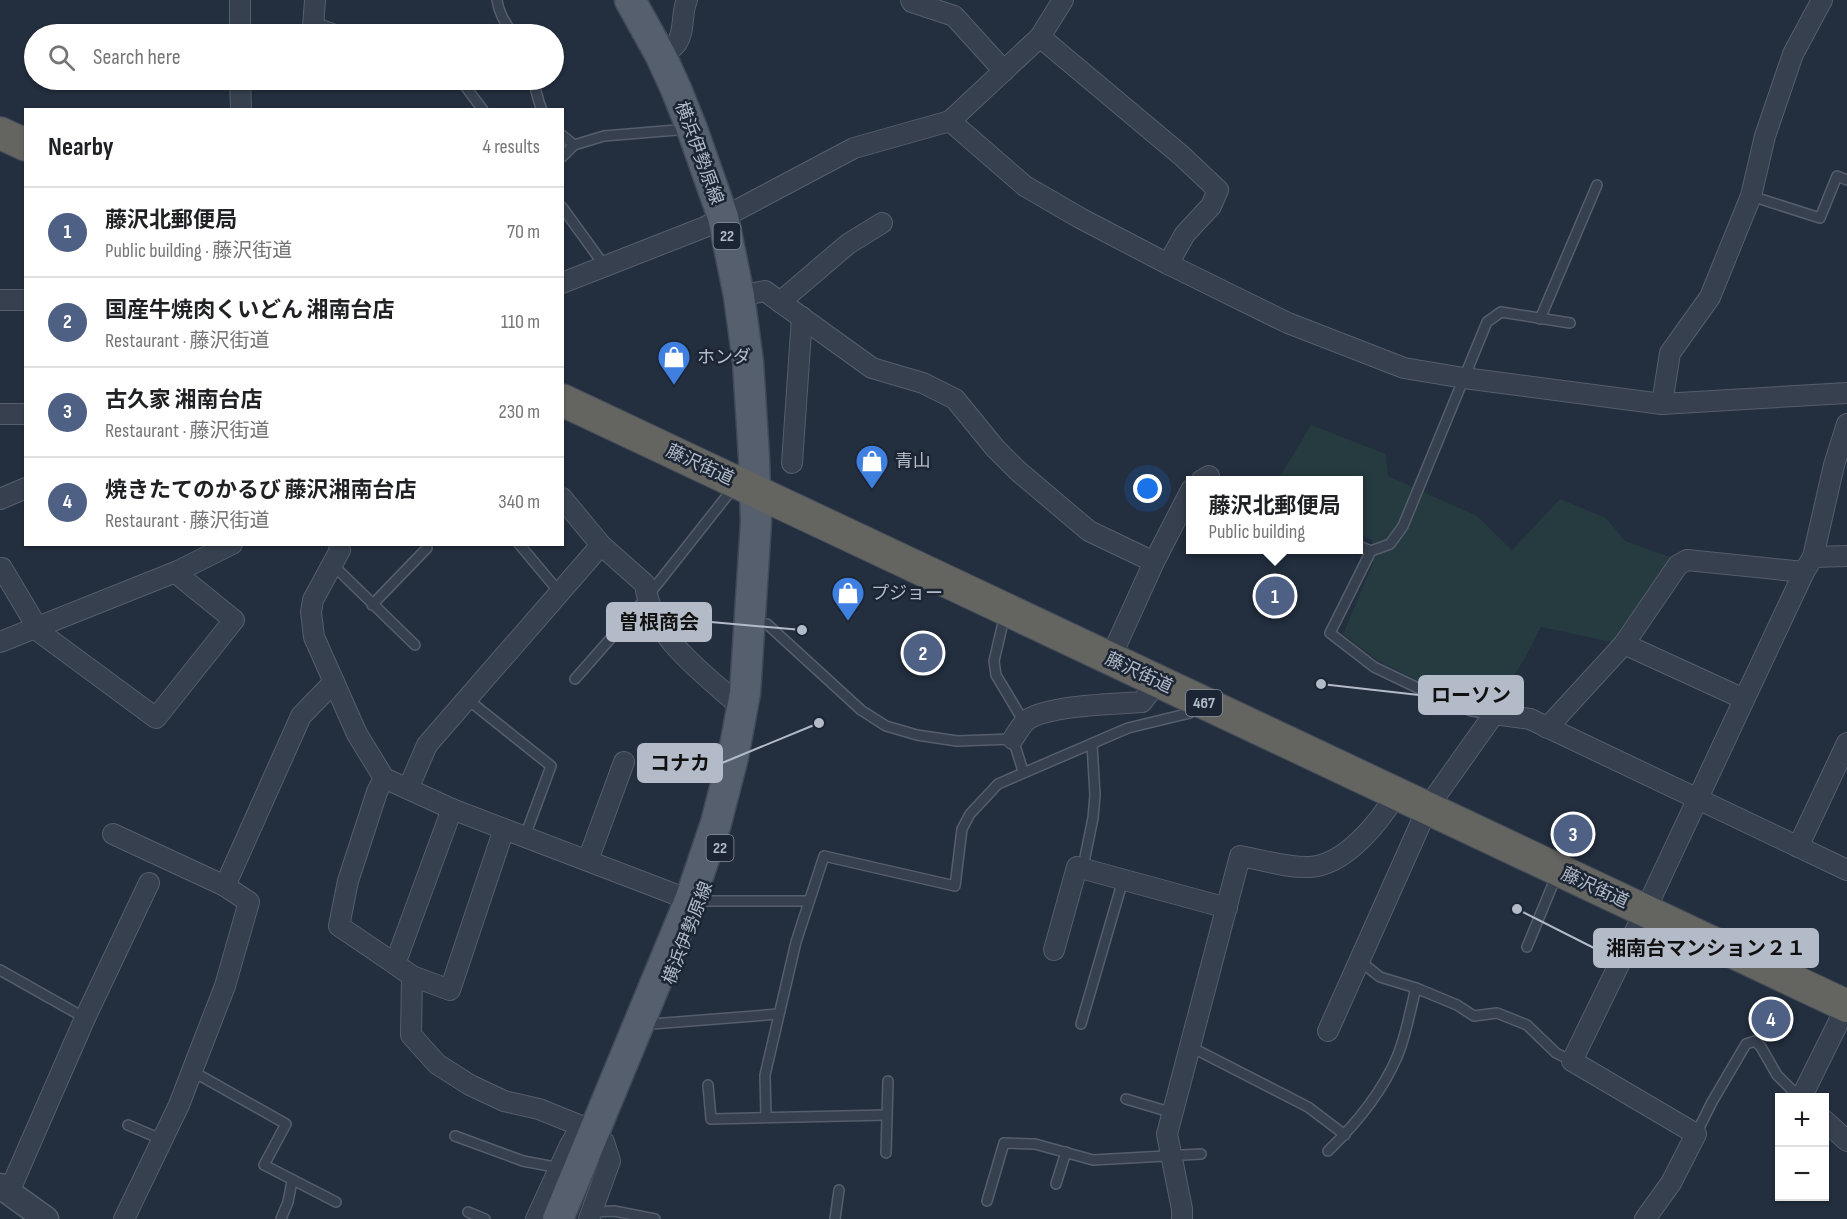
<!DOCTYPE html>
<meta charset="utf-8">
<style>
body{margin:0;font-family:"Sofia Sans Condensed","Noto Sans JP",sans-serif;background:#f6f6f6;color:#202124}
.controls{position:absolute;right:18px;bottom:18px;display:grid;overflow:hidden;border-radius:0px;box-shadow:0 2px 4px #0004}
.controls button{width:54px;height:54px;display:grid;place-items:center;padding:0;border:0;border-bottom:2px solid #e0e0e0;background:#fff;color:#202124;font:30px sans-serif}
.you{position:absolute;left:1148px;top:489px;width:21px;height:21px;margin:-15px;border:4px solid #fff;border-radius:50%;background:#1a73e8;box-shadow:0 0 0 9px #1a73e833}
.badge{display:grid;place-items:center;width:39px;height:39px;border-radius:50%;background:#4e6185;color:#fff;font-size:20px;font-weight:700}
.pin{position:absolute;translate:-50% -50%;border:3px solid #fff;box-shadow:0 2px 6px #0006}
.popup{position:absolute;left:1186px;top:476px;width:177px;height:78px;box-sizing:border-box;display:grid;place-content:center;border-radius:0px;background:#fff;filter:drop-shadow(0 2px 4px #0005);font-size:20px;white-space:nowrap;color:#757577}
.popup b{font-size:22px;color:#202124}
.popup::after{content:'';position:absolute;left:50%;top:100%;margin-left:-12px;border:12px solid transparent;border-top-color:#fff}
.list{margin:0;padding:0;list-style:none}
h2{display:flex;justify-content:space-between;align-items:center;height:78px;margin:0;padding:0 24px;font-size:26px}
h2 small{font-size:20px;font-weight:400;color:#757577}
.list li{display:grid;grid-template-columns:39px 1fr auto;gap:18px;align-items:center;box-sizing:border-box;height:90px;padding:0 24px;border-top:2px solid #e0e0e0}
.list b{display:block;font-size:22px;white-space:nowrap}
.list p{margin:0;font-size:20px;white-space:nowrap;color:#757577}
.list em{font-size:20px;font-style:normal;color:#757577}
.icon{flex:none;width:33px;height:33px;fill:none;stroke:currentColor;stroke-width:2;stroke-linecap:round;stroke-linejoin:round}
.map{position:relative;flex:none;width:1847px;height:1219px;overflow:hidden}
.search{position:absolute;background:#fff;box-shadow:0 2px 4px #0004;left:24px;top:24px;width:540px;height:66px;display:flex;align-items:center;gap:15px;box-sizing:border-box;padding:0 21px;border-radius:33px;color:#757577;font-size:22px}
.panel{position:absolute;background:#fff;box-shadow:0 2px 4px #0004;left:24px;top:108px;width:540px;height:438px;border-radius:0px}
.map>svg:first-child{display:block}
.green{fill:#253b3f}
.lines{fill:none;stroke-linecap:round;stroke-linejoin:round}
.service-casing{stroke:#555e6c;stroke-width:12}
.minor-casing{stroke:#555e6c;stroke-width:22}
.tertiary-casing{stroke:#555e6c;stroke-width:27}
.primary-casing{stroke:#404957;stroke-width:33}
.trunk-casing{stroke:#424b59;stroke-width:34}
.service{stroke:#37404e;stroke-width:9}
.minor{stroke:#37404e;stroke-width:20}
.tertiary{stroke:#37404e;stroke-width:24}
.primary{stroke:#555f6e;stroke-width:30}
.trunk{stroke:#646461;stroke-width:32}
.labels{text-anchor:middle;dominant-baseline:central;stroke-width:5;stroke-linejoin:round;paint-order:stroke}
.shield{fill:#1c2533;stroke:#868e9c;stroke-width:1.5}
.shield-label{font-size:16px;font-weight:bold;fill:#b3bbc9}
.street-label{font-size:18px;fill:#b3bbc9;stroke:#1c2533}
.poi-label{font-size:18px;fill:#b3bbc9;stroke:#1c2533;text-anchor:start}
.leader{fill:none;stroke:#b3bbc9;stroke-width:2}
.callout-dot{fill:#b3bbc9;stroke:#1c2533;stroke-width:2}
.callout{fill:#b3bbc9;stroke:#b3bbc9;stroke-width:2}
.callout-label{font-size:20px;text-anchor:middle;font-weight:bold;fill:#111}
</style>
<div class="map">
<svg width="1847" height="1219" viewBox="0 0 1847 1219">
<rect width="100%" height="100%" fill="#232e3e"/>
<path class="green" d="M1311,425L1386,454L1388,476L1477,516L1512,550L1560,499L1606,518L1625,541L1676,559L1616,643L1541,627C1535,640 1517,675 1507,684C1494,694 1473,697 1457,700L1378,661L1343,634L1373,563L1372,540L1359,534V480H1278Z"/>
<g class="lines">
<g class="service-casing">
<g id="service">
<path d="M497,0C499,14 505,24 514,34"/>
<path d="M533,80L539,102L542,110"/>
<path d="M465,86L483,110"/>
<path d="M562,135L574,145"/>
<path d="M562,157L574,145L604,136L689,129"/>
<path d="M1751,196L1820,218L1837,176L1847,180"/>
<path d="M562,207L604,265"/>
<path d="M1540,319L1597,185"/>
<path d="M519,544L560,593"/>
<path d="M1359,546L1371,551L1390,544L1403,526L1487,322L1501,312L1570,323"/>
<path d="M1371,551L1330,633L1374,667L1445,701L1472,711L1494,714"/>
<path d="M333,565L415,645"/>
<path d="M372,605L427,548"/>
<path d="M1005,614L994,661L996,675L1024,722"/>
<path d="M767,624L861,710L886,726L917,735L957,741L1013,739L1023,771"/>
<path d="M575,679L647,597L734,487"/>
<path d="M467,699L551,766L525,836"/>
<path d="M1083,867L1093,818L1095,795L1092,744"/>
<path d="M702,901H809"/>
<path d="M1527,947L1557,874"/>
<path d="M1360,961L1380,977L1416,988L1457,1005L1474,1016L1497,1013L1527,1025L1556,1053L1572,1061"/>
<path d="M0,970L85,1018"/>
<path d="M652,1024L779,1014"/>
<path d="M1081,1024L1123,880"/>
<path d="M1191,1047L1308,1107L1345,1135"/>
<path d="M192,1071L286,1124L264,1165L336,1202"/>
<path d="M708,1085L711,1119L887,1115"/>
<path d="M1126,1099L1173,1113"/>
<path d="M766,1117L765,1075L796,942L824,856L955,886L962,829L970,814L998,784L1128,728L1190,713L1196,704"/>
<path d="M128,1125L163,1140"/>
<path d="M1696,1134L1712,1102L1746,1044L1755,1041L1761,1047L1777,1075L1800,1098"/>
<path d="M455,1136L523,1161L560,1168"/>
<path d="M1328,1151C1356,1124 1382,1092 1397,1057C1406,1036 1410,1011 1416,988"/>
<path d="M886,1153L888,1081"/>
<path d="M1056,1184L1066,1152"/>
<path d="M987,1201L1004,1143L1035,1144L1093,1160L1201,1154"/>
<path d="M468,1212L485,1219"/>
<path d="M592,1212L614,1211L655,1219"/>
<path d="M281,1219L288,1202L292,1181"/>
<path d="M835,1219L839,1190"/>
</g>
</g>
<g class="minor-casing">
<g id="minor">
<path d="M240,0V34"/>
<path d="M315,0L313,27L332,34"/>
<path d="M911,0L912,2L954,16L1004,71"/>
<path d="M1040,37L1182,156L1218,190L1211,206L1185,234L1168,264"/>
<path d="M661,56C666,53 673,48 677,43C685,31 681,13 687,0"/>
<path d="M240,80L241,110"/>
<path d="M950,121L1025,186L1080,218L1168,264L1288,323L1404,368L1464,378L1662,404L1847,393"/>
<path d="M562,283L705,227L854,148L950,121L1040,37L1063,0"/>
<path d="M739,296L765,291L872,368L923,383L955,399L995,448L1018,471L1089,531L1154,562L1191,490"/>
<path d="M0,300H26"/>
<path d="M780,302L848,244L882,223"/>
<path d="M1662,404L1670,353L1710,297L1751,196L1765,136L1793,54L1822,0"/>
<path d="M0,414H26"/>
<path d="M792,463L802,317"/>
<path d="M1202,480L1209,476"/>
<path d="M562,498L601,545L645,584C652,639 704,673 742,708"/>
<path d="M0,499L26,488"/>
<path d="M339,544L340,550L313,600L311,612L314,637L357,734L384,778L452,809L690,900"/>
<path d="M1813,557L1847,556"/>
<path d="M2,568L37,627"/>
<path d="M34,628L156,718L234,620L182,578L178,571"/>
<path d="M0,642L178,571L232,544"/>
<path d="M1624,644L1744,699"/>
<path d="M1110,659L1154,562"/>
<path d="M1547,728L1624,644L1678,565L1687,560L1804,572"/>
<path d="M1013,739C1017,733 1021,725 1027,720C1049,705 1114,704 1142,702L1158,681"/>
<path d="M384,778L377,792L348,881L339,926L395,964"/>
<path d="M408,789L427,745L601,545"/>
<path d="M452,809L395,964L412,976L450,990L504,829"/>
<path d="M113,834L225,886L301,716L334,682"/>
<path d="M1798,847L1847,743"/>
<path d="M588,860L624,762"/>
<path d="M1054,950L1077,867L1227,908"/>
<path d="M412,976L411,1035L437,1064L470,1085L504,1101L539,1109L581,1126L598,1125"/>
<path d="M1328,1031L1428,807L1494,714L1530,719L1847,870"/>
<path d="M1801,1098L1847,1005"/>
<path d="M1824,1120L1847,1141"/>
<path d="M9,1192L85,1018L149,883"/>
<path d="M124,1219L179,1105L192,1071L225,986L249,902L225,886"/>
<path d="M536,1219L569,1147L581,1126"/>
<path d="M589,1219L610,1161L604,1142"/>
<path d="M1182,1219V1209L1167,1134L1240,856C1263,860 1286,868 1310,867C1345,865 1380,822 1396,794"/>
<path d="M1645,1219L1671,1183L1696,1134L1572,1061L1645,911L1804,572L1813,557L1834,465L1847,424"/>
</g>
</g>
<g class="tertiary-casing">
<path id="tertiary" d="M0,1186L46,1219"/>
</g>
<g class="primary-casing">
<path id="primary" d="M558,1219L690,900L716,823L733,757L745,693L756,522L754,458L748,362L739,296L723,217L692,129L676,89L661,56L630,0"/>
</g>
<g class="trunk-casing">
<g id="trunk">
<path d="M0,133L26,145"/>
<path d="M562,400L1847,1006"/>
</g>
</g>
<use href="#service" class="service"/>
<use href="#minor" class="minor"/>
<use href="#tertiary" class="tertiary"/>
<use href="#primary" class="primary"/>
<use href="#trunk" class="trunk"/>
</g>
<defs>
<g id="shop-pin" transform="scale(1.725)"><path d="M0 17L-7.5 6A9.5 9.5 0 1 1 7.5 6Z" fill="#3f7fe0" stroke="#1c2533"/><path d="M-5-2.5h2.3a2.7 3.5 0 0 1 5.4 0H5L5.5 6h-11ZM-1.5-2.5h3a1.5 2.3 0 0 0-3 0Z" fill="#fff"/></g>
</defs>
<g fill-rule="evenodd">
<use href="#shop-pin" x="674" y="357"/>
<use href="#shop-pin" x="872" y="461"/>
<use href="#shop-pin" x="848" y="593"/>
</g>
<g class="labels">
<g class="shield">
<rect x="713.5" y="223" width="27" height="26" rx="4.5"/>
<rect x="1186" y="690" width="36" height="26" rx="4.5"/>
<rect x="706.5" y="835" width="27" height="26" rx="4.5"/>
</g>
<g class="shield-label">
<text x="727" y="236">22</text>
<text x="1204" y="703">467</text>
<text x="720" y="848">22</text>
</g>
<g class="street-label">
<text transform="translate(699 153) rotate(70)">横浜伊勢原線</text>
<text transform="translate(700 465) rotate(25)">藤沢街道</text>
<text transform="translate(1139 673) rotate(25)">藤沢街道</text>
<text transform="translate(1595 888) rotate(25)">藤沢街道</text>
<text transform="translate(688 933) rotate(-69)">横浜伊勢原線</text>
</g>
<g class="poi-label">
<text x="697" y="357">ホンダ</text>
<text x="895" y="461">青山</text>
<text x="871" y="593">プジョー</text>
</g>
</g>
<path class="leader" d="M802 630L711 622M1321 684L1419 695M819 723L722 763M1517 909L1594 948"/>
<g class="callout-dot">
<circle cx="802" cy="630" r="6"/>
<circle cx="1321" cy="684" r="6"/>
<circle cx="819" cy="723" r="6"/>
<circle cx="1517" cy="909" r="6"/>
</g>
<g class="callout">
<rect x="607" y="603" width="104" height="38" rx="6"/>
<rect x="1419" y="676" width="104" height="38" rx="6"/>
<rect x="638" y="744" width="84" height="38" rx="6"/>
<rect x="1594" y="929" width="224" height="38" rx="6"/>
</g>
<g class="callout-label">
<text x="659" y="629">曽根商会</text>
<text x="1471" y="702">ローソン</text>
<text x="680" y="770">コナカ</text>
<text x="1706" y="955">湘南台マンション２１</text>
</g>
</svg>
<div class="controls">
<button>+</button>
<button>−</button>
</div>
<div class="you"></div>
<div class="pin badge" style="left:1275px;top:596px">1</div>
<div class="popup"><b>藤沢北郵便局</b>Public building</div>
<div class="pin badge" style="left:923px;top:653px">2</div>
<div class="pin badge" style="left:1573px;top:834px">3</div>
<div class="pin badge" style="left:1771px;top:1019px">4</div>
<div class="search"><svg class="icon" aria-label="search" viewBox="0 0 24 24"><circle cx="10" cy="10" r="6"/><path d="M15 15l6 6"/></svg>Search here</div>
<section class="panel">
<h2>Nearby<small>4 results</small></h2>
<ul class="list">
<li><span class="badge">1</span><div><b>藤沢北郵便局</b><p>Public building · 藤沢街道</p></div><em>70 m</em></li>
<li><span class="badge">2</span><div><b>国産牛焼肉くいどん 湘南台店</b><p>Restaurant · 藤沢街道</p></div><em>110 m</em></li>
<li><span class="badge">3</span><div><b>古久家 湘南台店</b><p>Restaurant · 藤沢街道</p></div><em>230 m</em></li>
<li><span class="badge">4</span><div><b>焼きたてのかるび 藤沢湘南台店</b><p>Restaurant · 藤沢街道</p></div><em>340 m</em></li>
</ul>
</section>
</div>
